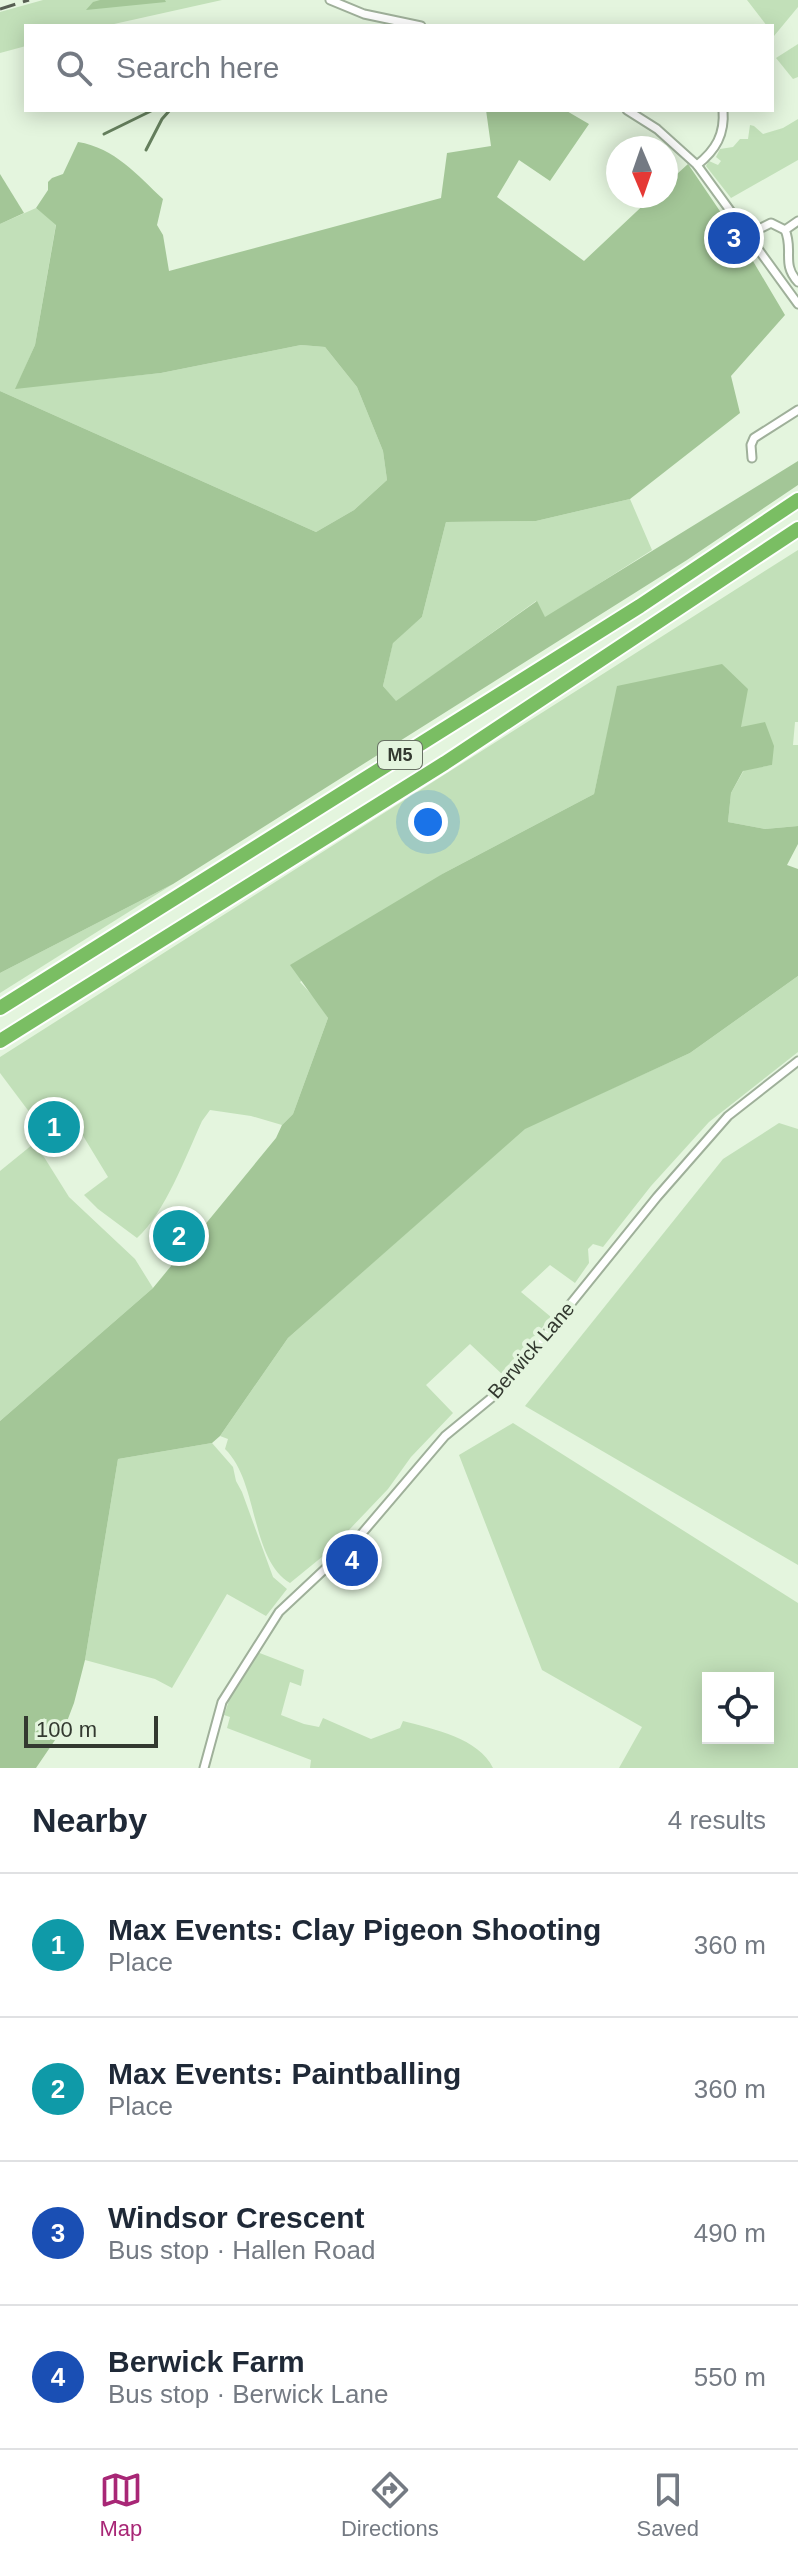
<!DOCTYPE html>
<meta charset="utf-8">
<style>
body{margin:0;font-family:Helvetica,sans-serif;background:#f2f2f3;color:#1f2937}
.controls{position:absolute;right:24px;bottom:24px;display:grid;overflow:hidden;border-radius:0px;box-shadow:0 4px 20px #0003}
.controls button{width:72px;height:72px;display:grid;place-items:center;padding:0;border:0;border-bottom:2px solid #e0e1e3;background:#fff;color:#1f2937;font:40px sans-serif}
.compass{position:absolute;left:606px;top:136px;width:72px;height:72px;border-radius:50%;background:#fff;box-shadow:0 4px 20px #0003;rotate:178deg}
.scale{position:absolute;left:24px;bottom:20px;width:134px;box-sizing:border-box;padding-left:8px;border:4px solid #333930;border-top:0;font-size:22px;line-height:28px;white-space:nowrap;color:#333930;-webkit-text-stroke:6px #e4f5de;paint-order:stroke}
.you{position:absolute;left:428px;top:822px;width:28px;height:28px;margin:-20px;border:6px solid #fff;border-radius:50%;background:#1a73e8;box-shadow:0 0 0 12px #1a73e833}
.badge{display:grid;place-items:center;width:52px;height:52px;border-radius:50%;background:#a82776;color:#fff;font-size:26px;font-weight:700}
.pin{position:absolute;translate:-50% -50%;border:4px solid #fff;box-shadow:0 2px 8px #0006}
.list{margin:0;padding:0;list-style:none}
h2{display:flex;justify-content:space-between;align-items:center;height:104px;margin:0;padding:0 32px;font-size:34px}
h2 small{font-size:26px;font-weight:400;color:#747a83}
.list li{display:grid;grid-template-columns:52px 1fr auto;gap:24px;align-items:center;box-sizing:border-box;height:144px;padding:0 32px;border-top:2px solid #e0e1e3}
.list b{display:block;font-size:30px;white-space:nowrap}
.list p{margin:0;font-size:26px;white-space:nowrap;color:#747a83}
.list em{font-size:26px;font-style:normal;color:#747a83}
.icon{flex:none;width:44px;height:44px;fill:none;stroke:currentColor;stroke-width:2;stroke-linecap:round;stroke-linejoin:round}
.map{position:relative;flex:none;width:798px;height:1768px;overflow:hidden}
.search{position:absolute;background:#fff;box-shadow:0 4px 20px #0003;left:24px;right:24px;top:24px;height:88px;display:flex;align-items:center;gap:20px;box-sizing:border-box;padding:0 28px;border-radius:0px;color:#747a83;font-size:30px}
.sheet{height:680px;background:#fff}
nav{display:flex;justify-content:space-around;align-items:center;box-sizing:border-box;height:112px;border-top:2px solid #e0e1e3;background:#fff;font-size:22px;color:#747a83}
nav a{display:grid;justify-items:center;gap:4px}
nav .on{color:#a82776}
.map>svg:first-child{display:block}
.green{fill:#c2e0b9;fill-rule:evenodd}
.forest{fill:#a3c697}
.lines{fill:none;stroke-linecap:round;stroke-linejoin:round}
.stream{stroke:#657f5d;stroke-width:3}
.street-casing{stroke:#9fb09a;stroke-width:11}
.highway-casing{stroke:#fff;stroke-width:18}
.street{stroke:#fff;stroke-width:7}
.highway{stroke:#7abe63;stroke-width:14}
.rail{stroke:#575f53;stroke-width:3;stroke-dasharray:16 8;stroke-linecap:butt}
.labels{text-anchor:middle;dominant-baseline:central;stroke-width:8;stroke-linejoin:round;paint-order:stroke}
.shield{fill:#e4f5de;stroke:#687164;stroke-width:2}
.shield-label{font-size:18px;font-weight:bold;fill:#333930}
.street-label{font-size:20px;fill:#333930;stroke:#e4f5de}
</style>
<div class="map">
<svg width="798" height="1768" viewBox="0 0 798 1768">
<rect width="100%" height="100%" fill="#e4f5de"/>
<g class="green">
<path d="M43,0H222L105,26H26V46L0,53V12Z"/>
<path d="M747,0H798V7L774,36L772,26H767Z"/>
<path d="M798,44V77L793,79L776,58Z"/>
<path d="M798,119V160L731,198L706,166L709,161L718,165L721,161L716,157L720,149L733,147L740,139H748L750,125L754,126L763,134L783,128Z"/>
<path d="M36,208L56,224L35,345L16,388L161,373L301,345L325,347L357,387L383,451L387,480L354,510L316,532L0,391V224Z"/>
<path d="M630,499L652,550L545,618L536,601L396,702L383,686L393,642L422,617L446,522L536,521Z"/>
<path d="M798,550V722H795L793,745H798V826L765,829L728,822L731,793L744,770L772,765L741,727L618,686L594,794L444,873L300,982L315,998L328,1018L293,1114L282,1125L251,1116L210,1110L202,1121C186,1156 165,1213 137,1238L98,1209L84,1195L108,1177L68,1111L39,1125L0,1073V1057Z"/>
<path d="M173,884L0,993V973Z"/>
<path d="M798,976V1052L709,1122L651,1186L603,1247L593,1244L588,1249L589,1263L575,1283L550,1265L521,1292L551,1317L503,1375L470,1344L426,1385L453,1413L411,1457L388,1489L328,1552L290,1583C250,1559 259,1482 225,1449L228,1439L220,1436L288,1338L525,1128L690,1053Z"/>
<path d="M779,1123L798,1129V1565L525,1406L723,1159Z"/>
<path d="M32,1145L44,1157L69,1197L135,1259L153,1288L0,1421V1171Z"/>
<path d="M513,1423L798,1603V1768H619L642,1727L542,1670L459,1455ZM768,1678V1738H708V1678Z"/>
<path d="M212,1443L233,1467L236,1481L242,1492L273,1577L287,1589L266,1616L227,1594L172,1688L155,1679L85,1660L118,1459Z"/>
<path d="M257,1652L304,1670L301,1686L290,1682L281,1715L304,1724L319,1727L323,1718L371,1739L400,1728L403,1721C433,1729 479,1738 493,1768H310L311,1760L227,1728L230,1717L224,1715L231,1695Z"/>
</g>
<g class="forest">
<path d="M100,0H165L166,2L86,10L93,2Z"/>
<path d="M486,110H565L589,124L550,181L519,160L497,197L584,261L653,196H666V184L688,164L747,251L785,315L731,376L740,413L630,499L536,521L446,522L422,617L393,643L383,686L396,701L537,601L545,617L798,461V485L687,560L173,884L0,973V391L316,532L354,510L387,480L383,451L357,387L325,347L301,345L161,373L15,389L35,345L56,225L36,208L48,190V182L52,178L63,174L78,142C115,148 137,175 163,199L157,225L163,235L169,271L441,198L447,153L491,146Z"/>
<path d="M0,174L24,213L0,224Z"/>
<path d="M722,664L748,689L741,727L765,722L774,746L772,765L743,771L731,793L728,822L765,829L798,826V844L787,865L798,869V976L690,1053L525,1129L288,1338L220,1436L212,1443L118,1459L85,1660L74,1703L66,1724L36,1768H0V1421L153,1288L276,1138L282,1125L293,1114L328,1018L290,965L444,873L594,794L617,686Z"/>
</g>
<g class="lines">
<g class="stream">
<path d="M104,134L153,110"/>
<path d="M146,150L162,119L170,110"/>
</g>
<g class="street-casing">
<g id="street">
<path d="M330,0L364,14L421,26"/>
<path d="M627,110L657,129L697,165L798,304"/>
<path d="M697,165C716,150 725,134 723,110"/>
<path d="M785,230L798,221"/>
<path d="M747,235L771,223L785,230C794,250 781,264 798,282"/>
<path d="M752,458L751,445L754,438L798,410"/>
<path d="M204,1768L222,1702L279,1612L358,1538L445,1436L501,1390L657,1197L728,1116L798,1061"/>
</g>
</g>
<g class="highway-casing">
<g id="highway">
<path d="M0,1008L640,606L798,500"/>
<path d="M0,1041L445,763L798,529"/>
</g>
</g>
<use href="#street" class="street"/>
<use href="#highway" class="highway"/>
<path class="rail" d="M0,9L29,0"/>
</g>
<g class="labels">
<rect class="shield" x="378" y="741" width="44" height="28" rx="6"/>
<g class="shield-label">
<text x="400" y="755">M5</text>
</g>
<g class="street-label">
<text transform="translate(531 1350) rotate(-49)">Berwick Lane</text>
</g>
</g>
</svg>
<div class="controls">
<button><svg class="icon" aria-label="locate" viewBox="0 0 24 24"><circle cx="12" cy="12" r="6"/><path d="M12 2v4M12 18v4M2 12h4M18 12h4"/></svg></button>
</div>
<svg class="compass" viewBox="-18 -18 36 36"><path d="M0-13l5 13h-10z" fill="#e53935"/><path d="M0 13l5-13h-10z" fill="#747a83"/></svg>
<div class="scale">100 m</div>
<div class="you"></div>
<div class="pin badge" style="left:54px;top:1127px;background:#0f9aa8">1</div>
<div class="pin badge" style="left:179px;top:1236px;background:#0f9aa8">2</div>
<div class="pin badge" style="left:734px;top:238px;background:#1a4fb4">3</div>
<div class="pin badge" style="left:352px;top:1560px;background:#1a4fb4">4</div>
<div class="search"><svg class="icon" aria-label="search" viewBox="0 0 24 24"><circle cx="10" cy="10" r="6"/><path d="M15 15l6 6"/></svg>Search here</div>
</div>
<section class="sheet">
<h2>Nearby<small>4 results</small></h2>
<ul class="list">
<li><span class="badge" style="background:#0f9aa8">1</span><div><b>Max Events: Clay Pigeon Shooting</b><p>Place</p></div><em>360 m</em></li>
<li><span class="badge" style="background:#0f9aa8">2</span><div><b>Max Events: Paintballing</b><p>Place</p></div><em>360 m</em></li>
<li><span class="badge" style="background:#1a4fb4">3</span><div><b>Windsor Crescent</b><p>Bus stop · Hallen Road</p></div><em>490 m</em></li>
<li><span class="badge" style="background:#1a4fb4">4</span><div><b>Berwick Farm</b><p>Bus stop · Berwick Lane</p></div><em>550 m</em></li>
</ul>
</section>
<nav>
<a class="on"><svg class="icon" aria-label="map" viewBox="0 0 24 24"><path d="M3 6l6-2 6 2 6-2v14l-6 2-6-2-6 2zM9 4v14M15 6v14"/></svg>Map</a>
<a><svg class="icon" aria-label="directions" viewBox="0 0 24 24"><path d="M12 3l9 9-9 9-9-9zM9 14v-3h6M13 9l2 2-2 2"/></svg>Directions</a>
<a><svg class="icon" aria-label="saved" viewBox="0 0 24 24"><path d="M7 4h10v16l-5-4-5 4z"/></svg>Saved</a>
</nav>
